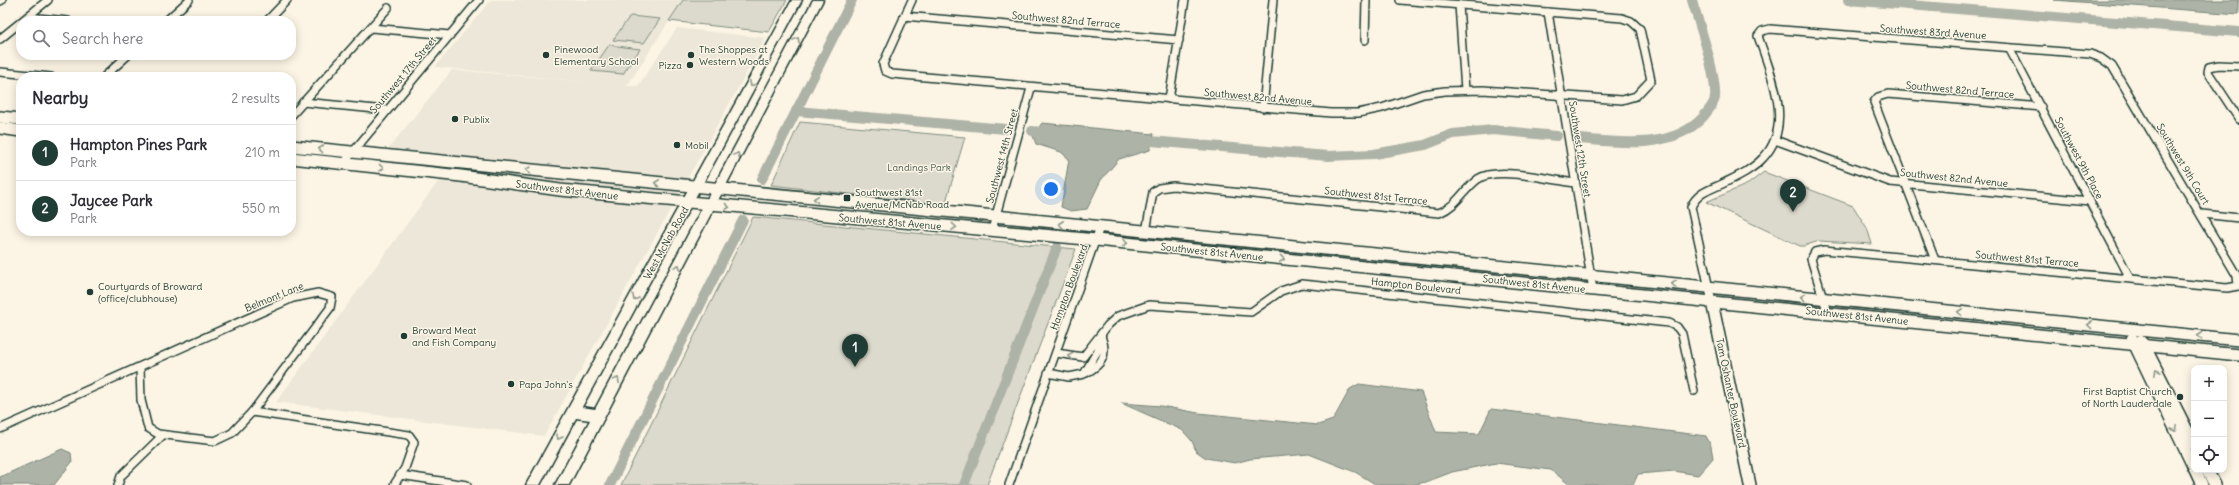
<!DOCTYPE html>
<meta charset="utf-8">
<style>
body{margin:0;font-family:Delius,sans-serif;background:#f2f2f3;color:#2b2b33}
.controls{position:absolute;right:12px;bottom:12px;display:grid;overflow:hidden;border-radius:8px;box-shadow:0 2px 10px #0003}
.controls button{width:36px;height:36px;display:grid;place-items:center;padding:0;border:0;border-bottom:1px solid #e1e1e2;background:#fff;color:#2b2b33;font:20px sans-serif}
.you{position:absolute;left:1051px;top:189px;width:14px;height:14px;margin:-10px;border:3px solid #fff;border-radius:50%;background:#1a73e8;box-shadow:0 0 0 6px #1a73e833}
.badge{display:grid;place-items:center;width:26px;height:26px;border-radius:50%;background:#1f3d34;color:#fff;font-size:13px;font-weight:700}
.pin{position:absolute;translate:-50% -33px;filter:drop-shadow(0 1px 2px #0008)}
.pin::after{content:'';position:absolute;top:21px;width:14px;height:12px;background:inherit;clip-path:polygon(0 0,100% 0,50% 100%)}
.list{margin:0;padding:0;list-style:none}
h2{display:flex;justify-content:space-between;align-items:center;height:52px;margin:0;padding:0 16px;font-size:17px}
h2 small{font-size:13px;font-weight:400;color:#7c7c81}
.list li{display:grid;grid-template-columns:26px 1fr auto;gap:12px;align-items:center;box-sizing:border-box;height:56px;padding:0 16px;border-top:1px solid #e1e1e2}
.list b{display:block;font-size:15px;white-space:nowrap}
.list p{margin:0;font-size:13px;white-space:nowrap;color:#7c7c81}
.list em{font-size:13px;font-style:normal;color:#7c7c81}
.icon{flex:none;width:22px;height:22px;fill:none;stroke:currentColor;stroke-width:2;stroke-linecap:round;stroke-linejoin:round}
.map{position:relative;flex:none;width:2239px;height:485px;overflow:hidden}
.search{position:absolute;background:#fff;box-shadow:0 2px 10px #0003;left:16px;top:16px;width:280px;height:44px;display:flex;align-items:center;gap:10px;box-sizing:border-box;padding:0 14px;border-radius:16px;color:#7c7c81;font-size:15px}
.panel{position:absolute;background:#fff;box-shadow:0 2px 10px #0003;left:16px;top:72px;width:280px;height:164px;border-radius:16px}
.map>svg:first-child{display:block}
.built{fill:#ece7d8}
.green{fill:#dcdacc;stroke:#7e8c80}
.water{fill:#aeb3a7;stroke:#758479}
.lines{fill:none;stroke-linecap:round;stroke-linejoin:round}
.canal{stroke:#aeb3a7;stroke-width:10}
.street-casing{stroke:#1f3d34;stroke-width:10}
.secondary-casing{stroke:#1f3d34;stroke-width:14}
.primary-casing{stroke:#1f3d34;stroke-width:3}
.street{stroke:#fcf5e5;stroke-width:7}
.secondary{stroke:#fcf5e5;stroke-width:11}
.primary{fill:#fcf5e5;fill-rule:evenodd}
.oneway{stroke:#8e998c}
.poi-dot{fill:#1f3d34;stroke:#fcf5e5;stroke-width:1.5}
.labels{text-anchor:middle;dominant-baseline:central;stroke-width:3;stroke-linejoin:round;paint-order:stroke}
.street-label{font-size:10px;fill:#1f3d34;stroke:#fcf5e5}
.poi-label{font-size:10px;fill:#1f3d34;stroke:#fcf5e5;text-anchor:start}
.park-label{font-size:10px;fill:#455c52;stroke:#fcf5e5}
</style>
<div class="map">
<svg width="2239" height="485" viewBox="0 0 2239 485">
<rect width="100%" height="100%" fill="#fcf5e5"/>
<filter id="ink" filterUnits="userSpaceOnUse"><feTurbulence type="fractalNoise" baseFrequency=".025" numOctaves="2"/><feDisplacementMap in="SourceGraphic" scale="8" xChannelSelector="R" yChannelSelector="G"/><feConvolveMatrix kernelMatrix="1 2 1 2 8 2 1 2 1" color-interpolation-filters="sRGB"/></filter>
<g filter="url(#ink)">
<path class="built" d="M491,0H683L627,86H638L677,28L766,38L544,436L276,402L457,156L388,149L452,70L598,83L435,67Z"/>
<g class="green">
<path d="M683,0H787L769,32L669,21Z"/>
<path d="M630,16L660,19L644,43L613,40Z"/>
<path d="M609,45L640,49L623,74L591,71Z"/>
<path d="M800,122L965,137L945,205L771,185Z"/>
<path d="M1764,172L1853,206L1867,228L1872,244L1819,241L1804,246H1800L1706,202L1748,184Z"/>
<path d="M753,217L1076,249L987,485H621Z"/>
</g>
<g class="water">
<path d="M2054,0H2239V14Z"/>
<path d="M1042,123L1154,134L1150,150L1119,159L1101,180L1087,209L1071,211L1061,207L1069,159L1061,152L1036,144L1033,136Z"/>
<path d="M1359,384L1421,392L1436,432L1479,434L1491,409L1706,436L1711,446L1713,458L1698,475L1674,471L1638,474L1633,485H1570L1551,470L1496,463L1452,472L1426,482L1411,485H1377L1355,472L1309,454L1250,459L1235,463L1206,458L1196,451L1192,441L1182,430L1121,403L1161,406L1198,413L1318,425L1333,420L1350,389Z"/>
<path d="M62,449L71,453L72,462L54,485H0V477Z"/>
</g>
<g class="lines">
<g class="canal">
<path d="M1848,0L2239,32"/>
<path d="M796,111L1006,129"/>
<path d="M1032,131L1050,133"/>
<path d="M1580,139C1621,143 1674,150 1704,116C1708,111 1714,104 1715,98C1717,75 1699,24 1692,0"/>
<path d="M1139,140L1328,156L1374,154L1425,145L1453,134L1493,130L1557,136"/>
<path d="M762,179L852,0"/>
<path d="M610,485L743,220"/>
<path d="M964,485L1057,247"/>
</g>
<g class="street-casing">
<g id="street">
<path d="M912,0L883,64L885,71L892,74L1331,113H1358L1382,108L1423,94L1445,91L1483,90L1622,100L1636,96L1651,80L1640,29L1631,21L1622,18L1400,0"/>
<path d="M0,1L2,0"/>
<path d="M1459,5L1465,90"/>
<path d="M1548,12L1593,290"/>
<path d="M904,16L1179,40"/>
<path d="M28,17L68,21"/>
<path d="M22,21L48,0"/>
<path d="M166,21L189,0"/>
<path d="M267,21L287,0"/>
<path d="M371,28L450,35"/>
<path d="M0,39L21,22"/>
<path d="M1365,40L1366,0"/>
<path d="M2009,48L2130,278"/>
<path d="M2239,66L2219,65L2209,67L2208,72L2239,119"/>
<path d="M0,72L51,77"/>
<path d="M104,77L128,55"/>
<path d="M1169,99L1185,0"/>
<path d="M303,102L386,110"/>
<path d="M1263,108L1273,0"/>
<path d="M291,116L388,8"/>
<path d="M1775,140L1890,182L2090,201"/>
<path d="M343,164L479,0"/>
<path d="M2202,214L2239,218"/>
<path d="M992,230L1031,88"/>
<path d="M1146,232L1153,192L1159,188L1173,186L1439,213C1457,206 1463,190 1478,179C1497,166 1552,180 1575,183"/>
<path d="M1935,260L1874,102L1878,97L1888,94L2041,107"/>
<path d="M1712,302L1691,207C1697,193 1709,190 1722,184C1736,177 1752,170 1763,158C1795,125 1770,72 1758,36L1762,31L1770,29L2090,54L2101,58L2112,66L2237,276L2238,286L2227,288L1824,250L1815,252L1811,259L1828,314"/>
<path d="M1056,353L1083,357L1108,325L1118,316L1149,305L1251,312L1281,291L1302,284L1669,323L1677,327L1682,334L1694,391"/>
<path d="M1048,373L1069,377L1084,374L1098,350L1102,333"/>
<path d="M1086,373C1101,365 1108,356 1102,339"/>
<path d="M252,412L409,435L414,442L405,468L394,485"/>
<path d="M0,429L293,298L318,293L332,297L330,308L252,412L232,433L215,441L158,434L148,428L141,400L140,367"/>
<path d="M400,475L467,485"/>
<path d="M118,485L121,476L163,435"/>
<path d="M1009,485L1100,227"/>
</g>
</g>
<g class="secondary-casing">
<g id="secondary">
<path d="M0,117L21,119"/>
<path d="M0,128L21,131"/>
<path d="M291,146L2239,340"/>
<path d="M291,158L461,176L560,190L1096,240L2239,355"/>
<path d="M1712,302L1750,485"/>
<path d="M2132,339L2194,468"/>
<path d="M2140,341L2144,345L2194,444"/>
<path d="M2195,470L2202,485"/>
<path d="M2207,470L2215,485"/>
</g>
</g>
<g class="primary-casing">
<path id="primary" d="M792,0H802L582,407L595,409L813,0H823L569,485H555L590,420L576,418L540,485H526Z"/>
</g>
<use href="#street" class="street"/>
<use href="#secondary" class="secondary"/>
<use href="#primary" class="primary"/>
</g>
<defs><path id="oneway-chevron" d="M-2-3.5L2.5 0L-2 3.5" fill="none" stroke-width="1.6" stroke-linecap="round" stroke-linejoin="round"/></defs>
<g class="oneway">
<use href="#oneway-chevron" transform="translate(797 40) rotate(-62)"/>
<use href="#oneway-chevron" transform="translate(752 84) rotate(118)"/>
<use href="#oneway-chevron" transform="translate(321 149) rotate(-174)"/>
<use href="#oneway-chevron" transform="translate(737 155) rotate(-62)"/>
<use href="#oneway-chevron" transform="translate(381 168) rotate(6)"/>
<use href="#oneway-chevron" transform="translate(528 170) rotate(-174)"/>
<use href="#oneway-chevron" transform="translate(657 183) rotate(-174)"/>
<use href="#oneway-chevron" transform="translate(816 199) rotate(-174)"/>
<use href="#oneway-chevron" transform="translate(727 207) rotate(6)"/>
<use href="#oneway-chevron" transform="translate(1061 224) rotate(-174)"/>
<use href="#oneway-chevron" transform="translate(954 227) rotate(5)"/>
<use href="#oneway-chevron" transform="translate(1125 243) rotate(6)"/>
<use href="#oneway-chevron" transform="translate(1282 259) rotate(6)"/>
<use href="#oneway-chevron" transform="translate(678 267) rotate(-62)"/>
<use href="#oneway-chevron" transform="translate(1674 284) rotate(-174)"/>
<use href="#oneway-chevron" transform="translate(1803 297) rotate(-174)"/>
<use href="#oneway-chevron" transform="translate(635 298) rotate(119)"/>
<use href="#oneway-chevron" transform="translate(1960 312) rotate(-174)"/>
<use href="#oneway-chevron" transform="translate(2090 325) rotate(-174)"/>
<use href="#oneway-chevron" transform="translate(2200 336) rotate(-174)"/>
<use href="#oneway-chevron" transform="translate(1071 356) rotate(-171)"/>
<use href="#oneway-chevron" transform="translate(2157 372) rotate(-117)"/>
<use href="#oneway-chevron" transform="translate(617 380) rotate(-62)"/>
<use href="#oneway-chevron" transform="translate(2175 429) rotate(64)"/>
<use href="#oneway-chevron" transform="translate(559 437) rotate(119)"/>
</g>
</g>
<g class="poi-dot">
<circle cx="546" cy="55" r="4"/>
<circle cx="691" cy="55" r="4"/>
<circle cx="690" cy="65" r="4"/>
<circle cx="455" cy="119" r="4"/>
<circle cx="677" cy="145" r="4"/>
<rect x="843" y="194" width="8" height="8" rx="2"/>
<circle cx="90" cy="292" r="4"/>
<circle cx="404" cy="336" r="4"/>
<circle cx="511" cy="384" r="4"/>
<circle cx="2180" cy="397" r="4"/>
</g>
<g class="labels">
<g class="street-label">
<text transform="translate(1066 20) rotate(5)">Southwest 82nd Terrace</text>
<text transform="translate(1933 32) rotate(4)">Southwest 83rd Avenue</text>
<text transform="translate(403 75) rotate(-50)">Southwest 17th Street</text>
<text transform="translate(1960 90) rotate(5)">Southwest 82nd Terrace</text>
<text transform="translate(1258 97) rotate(5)">Southwest 82nd Avenue</text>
<text transform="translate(1580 149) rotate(81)">Southwest 12th Street</text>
<text transform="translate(1002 156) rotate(-75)">Southwest 14th Street</text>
<text transform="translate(2079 158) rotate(62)">Southwest 9th Place</text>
<text transform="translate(2183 164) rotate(59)">Southwest 9th Court</text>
<text transform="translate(1954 178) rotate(6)">Southwest 82nd Avenue</text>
<text transform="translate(567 190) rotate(7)">Southwest 81st Avenue</text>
<text transform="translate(1376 196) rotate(6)">Southwest 81st Terrace</text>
<text transform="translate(890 222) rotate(5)">Southwest 81st Avenue</text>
<text transform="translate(666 243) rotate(-61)">West McNab Road</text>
<text transform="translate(1212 252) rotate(6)">Southwest 81st Avenue</text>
<text transform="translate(2027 259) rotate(5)">Southwest 81st Terrace</text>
<text transform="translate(1534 284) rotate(6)">Southwest 81st Avenue</text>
<text transform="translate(1416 286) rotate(6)">Hampton Boulevard</text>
<text transform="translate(1069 287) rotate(-70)">Hampton Boulevard</text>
<text transform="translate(274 297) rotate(-22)">Belmont Lane</text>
<text transform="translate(1857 316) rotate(6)">Southwest 81st Avenue</text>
<text transform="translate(1731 393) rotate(78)">Tam Oshanter Boulevard</text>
</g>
<g class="poi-label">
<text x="554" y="49">Pinewood<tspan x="554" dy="12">Elementary School</tspan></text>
<text x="699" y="49">The Shoppes at<tspan x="699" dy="12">Western Woods</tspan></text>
<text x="682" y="65" text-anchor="end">Pizza</text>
<text x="463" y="119">Publix</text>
<text x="685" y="145">Mobil</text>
<text x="855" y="192">Southwest 81st<tspan x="855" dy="12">Avenue/McNab Road</tspan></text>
<text x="98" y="286">Courtyards of Broward<tspan x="98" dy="12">(office/clubhouse)</tspan></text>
<text x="412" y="330">Broward Meat<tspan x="412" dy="12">and Fish Company</tspan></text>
<text x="519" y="384">Papa John's</text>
<text x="2172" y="391" text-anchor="end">First Baptist Church<tspan x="2172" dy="12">of North Lauderdale</tspan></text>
</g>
<g class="park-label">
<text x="919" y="167">Landings Park</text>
</g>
</g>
</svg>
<div class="controls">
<button>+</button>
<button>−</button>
<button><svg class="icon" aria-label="locate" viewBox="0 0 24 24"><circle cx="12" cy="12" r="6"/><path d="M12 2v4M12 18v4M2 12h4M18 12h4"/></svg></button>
</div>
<div class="you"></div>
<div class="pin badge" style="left:855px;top:367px">1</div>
<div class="pin badge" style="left:1793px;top:212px">2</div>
<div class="search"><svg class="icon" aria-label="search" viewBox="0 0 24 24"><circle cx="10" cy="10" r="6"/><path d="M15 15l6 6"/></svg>Search here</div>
<section class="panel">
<h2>Nearby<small>2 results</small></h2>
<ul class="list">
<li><span class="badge">1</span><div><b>Hampton Pines Park</b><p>Park</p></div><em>210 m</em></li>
<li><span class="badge">2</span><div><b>Jaycee Park</b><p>Park</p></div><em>550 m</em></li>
</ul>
</section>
</div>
